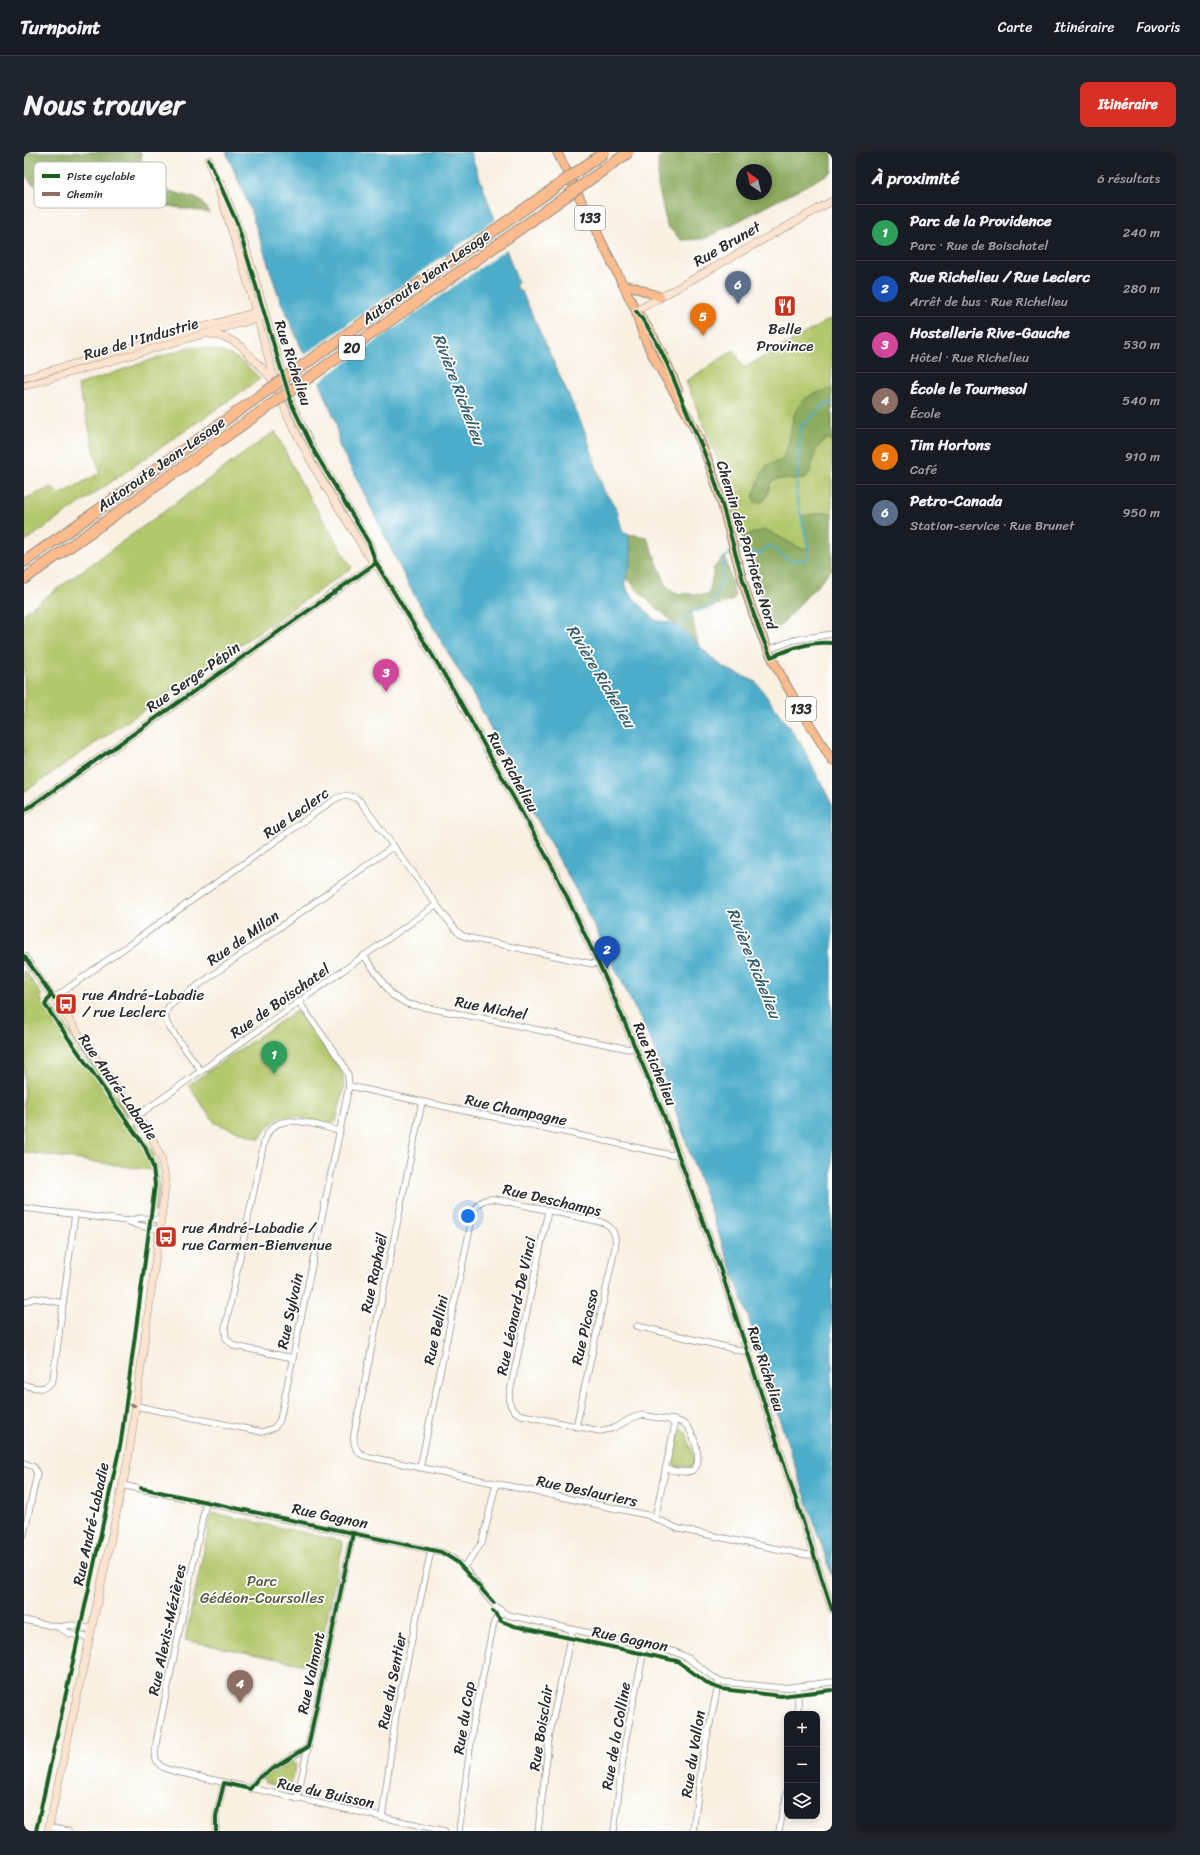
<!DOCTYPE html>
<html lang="fr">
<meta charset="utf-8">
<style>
body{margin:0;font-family:Sriracha,sans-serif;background:#20242c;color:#f1f3f6}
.controls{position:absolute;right:12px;bottom:12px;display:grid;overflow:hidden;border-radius:8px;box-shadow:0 2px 10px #0003}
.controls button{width:36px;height:36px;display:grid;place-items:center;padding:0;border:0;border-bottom:1px solid #363941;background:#171b24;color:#f1f3f6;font:20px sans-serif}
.compass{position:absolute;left:712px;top:12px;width:36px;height:36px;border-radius:50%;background:#171b24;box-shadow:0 2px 10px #0003;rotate:326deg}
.you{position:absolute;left:444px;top:1064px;width:14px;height:14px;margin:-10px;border:3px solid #fff;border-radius:50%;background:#1a73e8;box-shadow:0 0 0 6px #1a73e833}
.badge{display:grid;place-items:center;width:26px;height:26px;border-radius:50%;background:#d93025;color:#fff;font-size:13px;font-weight:700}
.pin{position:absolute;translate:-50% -33px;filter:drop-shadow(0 1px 2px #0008)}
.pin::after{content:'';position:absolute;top:21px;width:14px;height:12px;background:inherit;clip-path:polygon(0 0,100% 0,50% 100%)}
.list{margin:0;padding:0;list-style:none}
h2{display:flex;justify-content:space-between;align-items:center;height:52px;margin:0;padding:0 16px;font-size:17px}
h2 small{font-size:13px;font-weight:400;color:#9ea1a6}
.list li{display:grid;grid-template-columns:26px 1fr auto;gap:12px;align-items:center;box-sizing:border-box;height:56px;padding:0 16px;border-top:1px solid #363941}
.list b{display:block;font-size:15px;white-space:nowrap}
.list p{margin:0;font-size:13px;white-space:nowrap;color:#9ea1a6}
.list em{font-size:13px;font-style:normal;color:#9ea1a6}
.icon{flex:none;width:22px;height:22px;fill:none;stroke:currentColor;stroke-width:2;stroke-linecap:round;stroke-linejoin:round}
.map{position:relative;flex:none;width:808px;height:1679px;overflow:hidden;border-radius:8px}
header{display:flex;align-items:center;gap:24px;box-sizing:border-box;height:56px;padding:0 20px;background:#171b24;border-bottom:1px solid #363941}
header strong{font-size:19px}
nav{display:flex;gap:22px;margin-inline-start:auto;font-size:14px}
.intro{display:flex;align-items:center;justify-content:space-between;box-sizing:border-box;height:96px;padding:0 24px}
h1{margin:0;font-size:28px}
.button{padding:10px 18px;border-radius:8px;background:#d93025;color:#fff;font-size:14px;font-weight:700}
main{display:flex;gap:24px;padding:0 24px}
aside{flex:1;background:#171b24;border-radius:8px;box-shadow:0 2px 10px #0003}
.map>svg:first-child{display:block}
.green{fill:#b2c86d;stroke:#6e7a4c}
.forest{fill:#8dac60;stroke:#5c6c46;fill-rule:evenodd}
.water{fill:#4badca;stroke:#3b6c7a}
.pier{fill:#f9f0e1}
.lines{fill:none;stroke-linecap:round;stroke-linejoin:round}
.stream{stroke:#4badca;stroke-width:2}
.street-casing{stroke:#928e86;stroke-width:7}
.secondary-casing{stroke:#928e86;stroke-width:8}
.primary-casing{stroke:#928e86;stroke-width:10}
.highway-casing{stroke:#928e86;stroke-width:12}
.street{stroke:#fff;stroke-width:5.5}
.secondary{stroke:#fde4d1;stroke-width:7}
.primary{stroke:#fbbb8d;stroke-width:8}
.highway{stroke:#fbbb8d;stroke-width:10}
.highway-bridge-casing{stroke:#928e86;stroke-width:12;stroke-linecap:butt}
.highway-bridge{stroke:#fbbb8d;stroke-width:10}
.quiet{stroke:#8d6e63;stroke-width:3;stroke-dasharray:6 3;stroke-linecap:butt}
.cycleway-casing{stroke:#fff;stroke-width:6}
.cycleway{stroke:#1b5e20;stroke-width:4}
.labels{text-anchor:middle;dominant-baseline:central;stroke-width:3.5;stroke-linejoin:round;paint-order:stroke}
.shield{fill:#fff;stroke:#6b6b6b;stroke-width:1}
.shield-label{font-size:14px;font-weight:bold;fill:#2b2b2b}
.street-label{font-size:15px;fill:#2b2b2b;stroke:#fff}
.poi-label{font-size:15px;fill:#2b2b2b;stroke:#fff;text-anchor:start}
.park-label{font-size:15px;fill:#545a3f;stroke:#fff}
.water-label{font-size:16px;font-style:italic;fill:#385f6b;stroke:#fff}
.key{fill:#fff;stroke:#bfbfbf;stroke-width:1}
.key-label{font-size:11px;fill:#2b2b2b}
</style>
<header>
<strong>Turnpoint</strong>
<nav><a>Carte</a><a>Itinéraire</a><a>Favoris</a></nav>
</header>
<div class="intro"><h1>Nous trouver</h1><a class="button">Itinéraire</a></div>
<main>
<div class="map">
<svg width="808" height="1679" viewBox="0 0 808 1679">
<rect width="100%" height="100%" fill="#fff"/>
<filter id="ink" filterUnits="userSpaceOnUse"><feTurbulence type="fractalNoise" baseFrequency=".025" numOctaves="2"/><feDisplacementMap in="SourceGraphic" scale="8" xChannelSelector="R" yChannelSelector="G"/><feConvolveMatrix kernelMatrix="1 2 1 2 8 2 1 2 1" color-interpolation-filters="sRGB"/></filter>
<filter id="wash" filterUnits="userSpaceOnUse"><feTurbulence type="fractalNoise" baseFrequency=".012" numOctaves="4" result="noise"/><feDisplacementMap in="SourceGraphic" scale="16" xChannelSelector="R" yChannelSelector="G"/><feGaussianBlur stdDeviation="0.9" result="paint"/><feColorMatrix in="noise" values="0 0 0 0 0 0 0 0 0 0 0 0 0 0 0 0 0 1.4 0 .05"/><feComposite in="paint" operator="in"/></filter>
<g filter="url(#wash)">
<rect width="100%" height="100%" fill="#f9f0e1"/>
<g class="green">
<path d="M808,166V398L732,429L698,319L662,229L710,198L720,216Z"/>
<path d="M165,195C200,197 212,201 236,227L0,390V347L28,335L35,343L76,321L54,233Z"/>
<path d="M251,279L277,331L328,416L0,640V461Z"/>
<path d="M0,818L18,843L16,844L19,852L115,988L123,1001L128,1018L0,1000Z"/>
<path d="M24,849L103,961V966L23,852Z"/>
<path d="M272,859L278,862L314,913L319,924L320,936L312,969C296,983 260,940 236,987L191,971L164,933Z"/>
<path d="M110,972L125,993L133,1011L135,1036L132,1058L129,1061C134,1019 133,1008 108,973Z"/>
<path d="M656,1277H659L662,1280L670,1307V1311L667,1315L652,1314L648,1310Z"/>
<path d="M189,1361L318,1389L319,1392L292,1515L161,1488L187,1364Z"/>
<path d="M268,1608L272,1612L266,1634L262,1636L241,1631L240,1626L242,1623Z"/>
</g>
<g class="forest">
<path d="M0,0H117L120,32L175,47L186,61L126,51L33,41L8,32L0,21Z"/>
<path d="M640,0H808V20L680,87L657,88L643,74L634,33V6ZM718,18H742V42H718Z"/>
<path d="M808,237V288L802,287C785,300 792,314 781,327H752L747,330L741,348L735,351L731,350L729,345L738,320L745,312L757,309C776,278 755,246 808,237Z"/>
<path d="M802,360L808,362V417L753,477L746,475L719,384L742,378L776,396H784L777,364Z"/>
<path d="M604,382L623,385L642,433L650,441L685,443L690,415L701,404L711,444L708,449L667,460L674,492L618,443L603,427L607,399Z"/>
</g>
<path class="water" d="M202,0H446L494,130L491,132L495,139L498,140L562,282L580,339L592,355L598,378L600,381L604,382L607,399V409L601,430L604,440L631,468L645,470L655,474L690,508L699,515L732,530L776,590L808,652V1424L754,1263L723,1161L664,996L629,893L554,742L496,636L457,557L385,434L332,325L315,294L312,270L297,233L277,195L256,148L225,54Z"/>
<path class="pier" d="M472,67L483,97L293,231L279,204Z"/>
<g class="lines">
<g class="stream">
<path d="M713,397H719L732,403L737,401L744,393L767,409L783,408L785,396L772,343L777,274L804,251H808"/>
<path d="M655,474L667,460L687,455L699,425V407L709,399"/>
</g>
</g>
</g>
<g filter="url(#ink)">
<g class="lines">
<g class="street-casing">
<g id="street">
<path d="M744,498L770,488L808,482"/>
<path d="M340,804L368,843L383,852L457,866L605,897L611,895"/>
<path d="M30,846L311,647C320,642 329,643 336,649L429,775L437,783L446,786L569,812L575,810"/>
<path d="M177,919L143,872L141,862L145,854L370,694"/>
<path d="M325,934L647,1003L654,1001"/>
<path d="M398,950L330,1282C329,1292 331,1300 341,1304L623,1363L655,1377L783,1403L789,1402"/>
<path d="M113,964L412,753"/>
<path d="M0,1056L103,1069L113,1073L136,1078"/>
<path d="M524,1059L486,1240C484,1251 486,1259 498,1263L576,1279L590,1276L608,1266L618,1263L646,1268L650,1272V1277L631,1366"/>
<path d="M103,1069L117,1066L137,1068"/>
<path d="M0,1150L11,1146L39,1151"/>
<path d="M613,1174L718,1199L724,1198"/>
<path d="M269,1206L210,1194L202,1186L201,1176L240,990C250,955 291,973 315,979"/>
<path d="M0,1233C11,1236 23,1240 29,1227L51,1062"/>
<path d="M112,1254L238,1280L250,1276L256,1268L325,934L324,923L319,912L275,850"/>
<path d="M0,1311L10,1315L13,1322L0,1382"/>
<path d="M396,1316L449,1062C452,1051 460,1046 471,1047L577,1070C589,1074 593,1084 591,1096L552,1275"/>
<path d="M642,1317C649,1318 660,1322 667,1319C681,1313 670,1282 663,1274C658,1269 651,1268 645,1267"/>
<path d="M98,1333L417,1400C447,1411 457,1448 484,1463L651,1500L664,1506L689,1525L699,1530L759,1536L808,1530"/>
<path d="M182,1350L133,1586C130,1604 128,1614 149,1619L421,1679"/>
<path d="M439,1416L458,1391L472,1332"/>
<path d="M0,1468L34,1475L46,1482L66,1486"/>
<path d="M34,1475L48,1473L67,1477"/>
<path d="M774,1562V1535"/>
<path d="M226,1637L234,1626L284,1595"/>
<path d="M273,1647L329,1381"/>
<path d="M358,1666L372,1562L407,1398"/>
<path d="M25,1675L44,1679"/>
<path d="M192,1679V1664L200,1631"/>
<path d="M435,1679L450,1566L470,1470L478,1460"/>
<path d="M514,1679L526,1580L548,1478"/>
<path d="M590,1679L601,1590L621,1494"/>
<path d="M669,1679L679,1604L695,1529"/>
<path d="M755,1679L763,1640"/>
</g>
</g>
<g class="secondary-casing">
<g id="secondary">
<path d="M185,8L219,114L248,219L263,263L292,319L343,402L354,415L429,537L530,718L583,829L639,961L697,1119L808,1458"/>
<path d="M197,31L222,96L268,253L290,299L345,391L351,410"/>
<path d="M612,159L808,49"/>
<path d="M186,182L203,186L217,194L250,229"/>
<path d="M0,226L235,159"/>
<path d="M0,234L238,165"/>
<path d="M0,659L352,411"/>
<path d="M0,804L128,986L137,1005L142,1030L105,1303L24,1679"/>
</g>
</g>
<g class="primary-casing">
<g id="primary">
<path d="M533,0L612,159C631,183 643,210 654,238"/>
<path d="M599,133L610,135L636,145"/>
<path d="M612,159C622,207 659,246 677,291C703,352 711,418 736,479C754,525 783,566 808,609"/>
</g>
</g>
<g class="highway-casing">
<g id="highway">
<path d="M0,410L43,380"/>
<path d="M0,427L51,391"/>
</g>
</g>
<use href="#street" class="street"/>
<use href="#secondary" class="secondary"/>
<use href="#primary" class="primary"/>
<use href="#highway" class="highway"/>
<g class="highway-bridge-casing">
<g id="highway-bridge">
<path d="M43,380L581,0"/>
<path d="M51,391L605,0"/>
</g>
</g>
<use href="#highway-bridge" class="highway-bridge"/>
<path class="quiet" d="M106,1252L112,1254"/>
<g class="cycleway-casing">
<g id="cycleway">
<path d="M185,8L213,71L268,253L290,299L345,391L352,411L429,537L530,718L583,829L639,961L697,1119L808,1458"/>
<path d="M612,159C634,186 646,218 659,250C670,278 683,304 692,332C710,390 721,450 747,505C766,497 787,489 808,491"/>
<path d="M0,659L352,411"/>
<path d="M0,804L30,846"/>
<path d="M117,1336L417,1400L433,1410L470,1451"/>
<path d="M469,1459L477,1469L490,1474L653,1509L686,1533L697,1537L757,1544L808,1538"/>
<path d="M12,1679L97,1289L131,1033L129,1015L121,995L21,853L27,842"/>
<path d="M192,1679V1664L200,1631L226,1637L234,1626L284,1595L329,1381"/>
</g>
</g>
<use href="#cycleway" class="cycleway"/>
</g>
</g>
<defs>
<g id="restaurant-square" transform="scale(1.15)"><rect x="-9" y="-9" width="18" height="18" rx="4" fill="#c8321e" stroke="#fff"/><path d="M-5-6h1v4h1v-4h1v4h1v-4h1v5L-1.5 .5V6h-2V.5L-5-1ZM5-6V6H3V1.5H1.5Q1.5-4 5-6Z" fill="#fff"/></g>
<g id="bus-square" transform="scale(1.15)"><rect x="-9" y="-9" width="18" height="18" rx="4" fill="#c8321e" stroke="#fff"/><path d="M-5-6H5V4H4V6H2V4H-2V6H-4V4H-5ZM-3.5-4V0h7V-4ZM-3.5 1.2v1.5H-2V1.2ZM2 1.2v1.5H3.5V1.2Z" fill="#fff"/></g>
</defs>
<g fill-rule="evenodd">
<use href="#restaurant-square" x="761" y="154"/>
<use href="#bus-square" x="42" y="852"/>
<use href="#bus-square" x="142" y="1085"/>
</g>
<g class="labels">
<g class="shield">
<rect x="551" y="54" width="30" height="24" rx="3"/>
<rect x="315" y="184" width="26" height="24" rx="3"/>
<rect x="762" y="545" width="30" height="24" rx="3"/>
</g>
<g class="shield-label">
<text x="566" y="66">133</text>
<text x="328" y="196">20</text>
<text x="777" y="557">133</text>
</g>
<g class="street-label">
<text transform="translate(703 92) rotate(-30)">Rue Brunet</text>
<text transform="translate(402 125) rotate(-35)">Autoroute Jean-Lesage</text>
<text transform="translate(117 187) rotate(-16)">Rue de l'Industrie</text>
<text transform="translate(269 211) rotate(72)">Rue Richelieu</text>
<text transform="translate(137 312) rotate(-35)">Autoroute Jean-Lesage</text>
<text transform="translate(723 393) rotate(73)">Chemin des Patriotes Nord</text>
<text transform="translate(169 525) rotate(-35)">Rue Serge-Pépin</text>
<text transform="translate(489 620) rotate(61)">Rue Richelieu</text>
<text transform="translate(272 661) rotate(-35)">Rue Leclerc</text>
<text transform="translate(219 786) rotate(-35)">Rue de Milan</text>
<text transform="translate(256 849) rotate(-35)">Rue de Boischatel</text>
<text transform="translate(467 856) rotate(11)">Rue Michel</text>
<text transform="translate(631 912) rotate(67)">Rue Richelieu</text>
<text transform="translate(94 935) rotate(55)">Rue André-Labadie</text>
<text transform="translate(492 958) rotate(12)">Rue Champagne</text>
<text transform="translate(528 1048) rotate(13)">Rue Deschamps</text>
<text transform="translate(350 1121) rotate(-78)">Rue Raphaël</text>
<text transform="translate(492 1154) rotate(-78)">Rue Léonard-De Vinci</text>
<text transform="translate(266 1159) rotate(-78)">Rue Sylvain</text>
<text transform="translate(561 1175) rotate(-77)">Rue Picasso</text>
<text transform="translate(412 1178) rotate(-78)">Rue Bellini</text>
<text transform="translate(742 1217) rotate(72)">Rue Richelieu</text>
<text transform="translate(563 1339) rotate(12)">Rue Deslauriers</text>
<text transform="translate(306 1364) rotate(12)">Rue Gagnon</text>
<text transform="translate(67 1372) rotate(-78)">Rue André-Labadie</text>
<text transform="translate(143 1478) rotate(-78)">Rue Alexis-Mézières</text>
<text transform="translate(606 1487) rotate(12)">Rue Gagnon</text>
<text transform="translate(287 1521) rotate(-78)">Rue Valmont</text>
<text transform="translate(368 1529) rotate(-79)">Rue du Sentier</text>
<text transform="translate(440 1566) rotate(-81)">Rue du Cap</text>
<text transform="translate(517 1576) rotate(-81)">Rue Boisclair</text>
<text transform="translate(592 1584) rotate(-80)">Rue de la Colline</text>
<text transform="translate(669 1602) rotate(-81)">Rue du Vallon</text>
<text transform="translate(302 1641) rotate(12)">Rue du Buisson</text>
</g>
<g class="poi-label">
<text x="761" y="177" text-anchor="middle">Belle<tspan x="761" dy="17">Province</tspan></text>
<text x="58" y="843">rue André-Labadie<tspan x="58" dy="17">/ rue Leclerc</tspan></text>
<text x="158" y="1076">rue André-Labadie /<tspan x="158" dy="17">rue Carmen-Bienvenue</tspan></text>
</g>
<g class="park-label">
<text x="238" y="1429">Parc<tspan x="238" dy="17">Gédéon-Coursolles</tspan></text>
</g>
<g class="water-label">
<text transform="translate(435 237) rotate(69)">Rivière Richelieu</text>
<text transform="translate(577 524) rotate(59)">Rivière Richelieu</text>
<text transform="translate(730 811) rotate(68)">Rivière Richelieu</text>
</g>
</g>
<rect x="10" y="10" width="132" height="46" rx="6" class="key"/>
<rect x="18" y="22" width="18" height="4" fill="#1b5e20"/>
<rect x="18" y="40" width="18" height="4" fill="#8d6e63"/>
<g class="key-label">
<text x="43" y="28">Piste cyclable</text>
<text x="43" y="46">Chemin</text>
</g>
</svg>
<div class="controls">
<button>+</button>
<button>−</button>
<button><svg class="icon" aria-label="layers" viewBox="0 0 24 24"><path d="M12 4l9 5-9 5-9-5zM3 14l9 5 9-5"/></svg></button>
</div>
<svg class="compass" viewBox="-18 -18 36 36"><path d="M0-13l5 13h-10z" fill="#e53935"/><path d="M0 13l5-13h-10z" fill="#9ea1a6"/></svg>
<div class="you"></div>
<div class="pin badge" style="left:250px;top:922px;background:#2e9e5b">1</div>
<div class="pin badge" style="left:583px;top:817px;background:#1a4fb4">2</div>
<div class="pin badge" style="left:362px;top:540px;background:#d1479c">3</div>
<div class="pin badge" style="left:216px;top:1551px;background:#8d6e63">4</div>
<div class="pin badge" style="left:679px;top:184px;background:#e8710a">5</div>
<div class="pin badge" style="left:714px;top:152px;background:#5c6f8a">6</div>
</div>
<aside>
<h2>À proximité<small>6 résultats</small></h2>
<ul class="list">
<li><span class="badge" style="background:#2e9e5b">1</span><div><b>Parc de la Providence</b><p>Parc · Rue de Boischatel</p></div><em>240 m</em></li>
<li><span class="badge" style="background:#1a4fb4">2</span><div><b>Rue Richelieu / Rue Leclerc</b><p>Arrêt de bus · Rue Richelieu</p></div><em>280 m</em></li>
<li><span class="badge" style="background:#d1479c">3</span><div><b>Hostellerie Rive-Gauche</b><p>Hôtel · Rue Richelieu</p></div><em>530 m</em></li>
<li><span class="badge" style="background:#8d6e63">4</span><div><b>École le Tournesol</b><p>École</p></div><em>540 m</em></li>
<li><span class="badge" style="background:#e8710a">5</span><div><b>Tim Hortons</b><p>Café</p></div><em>910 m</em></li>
<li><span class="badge" style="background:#5c6f8a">6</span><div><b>Petro-Canada</b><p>Station-service · Rue Brunet</p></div><em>950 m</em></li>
</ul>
</aside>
</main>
